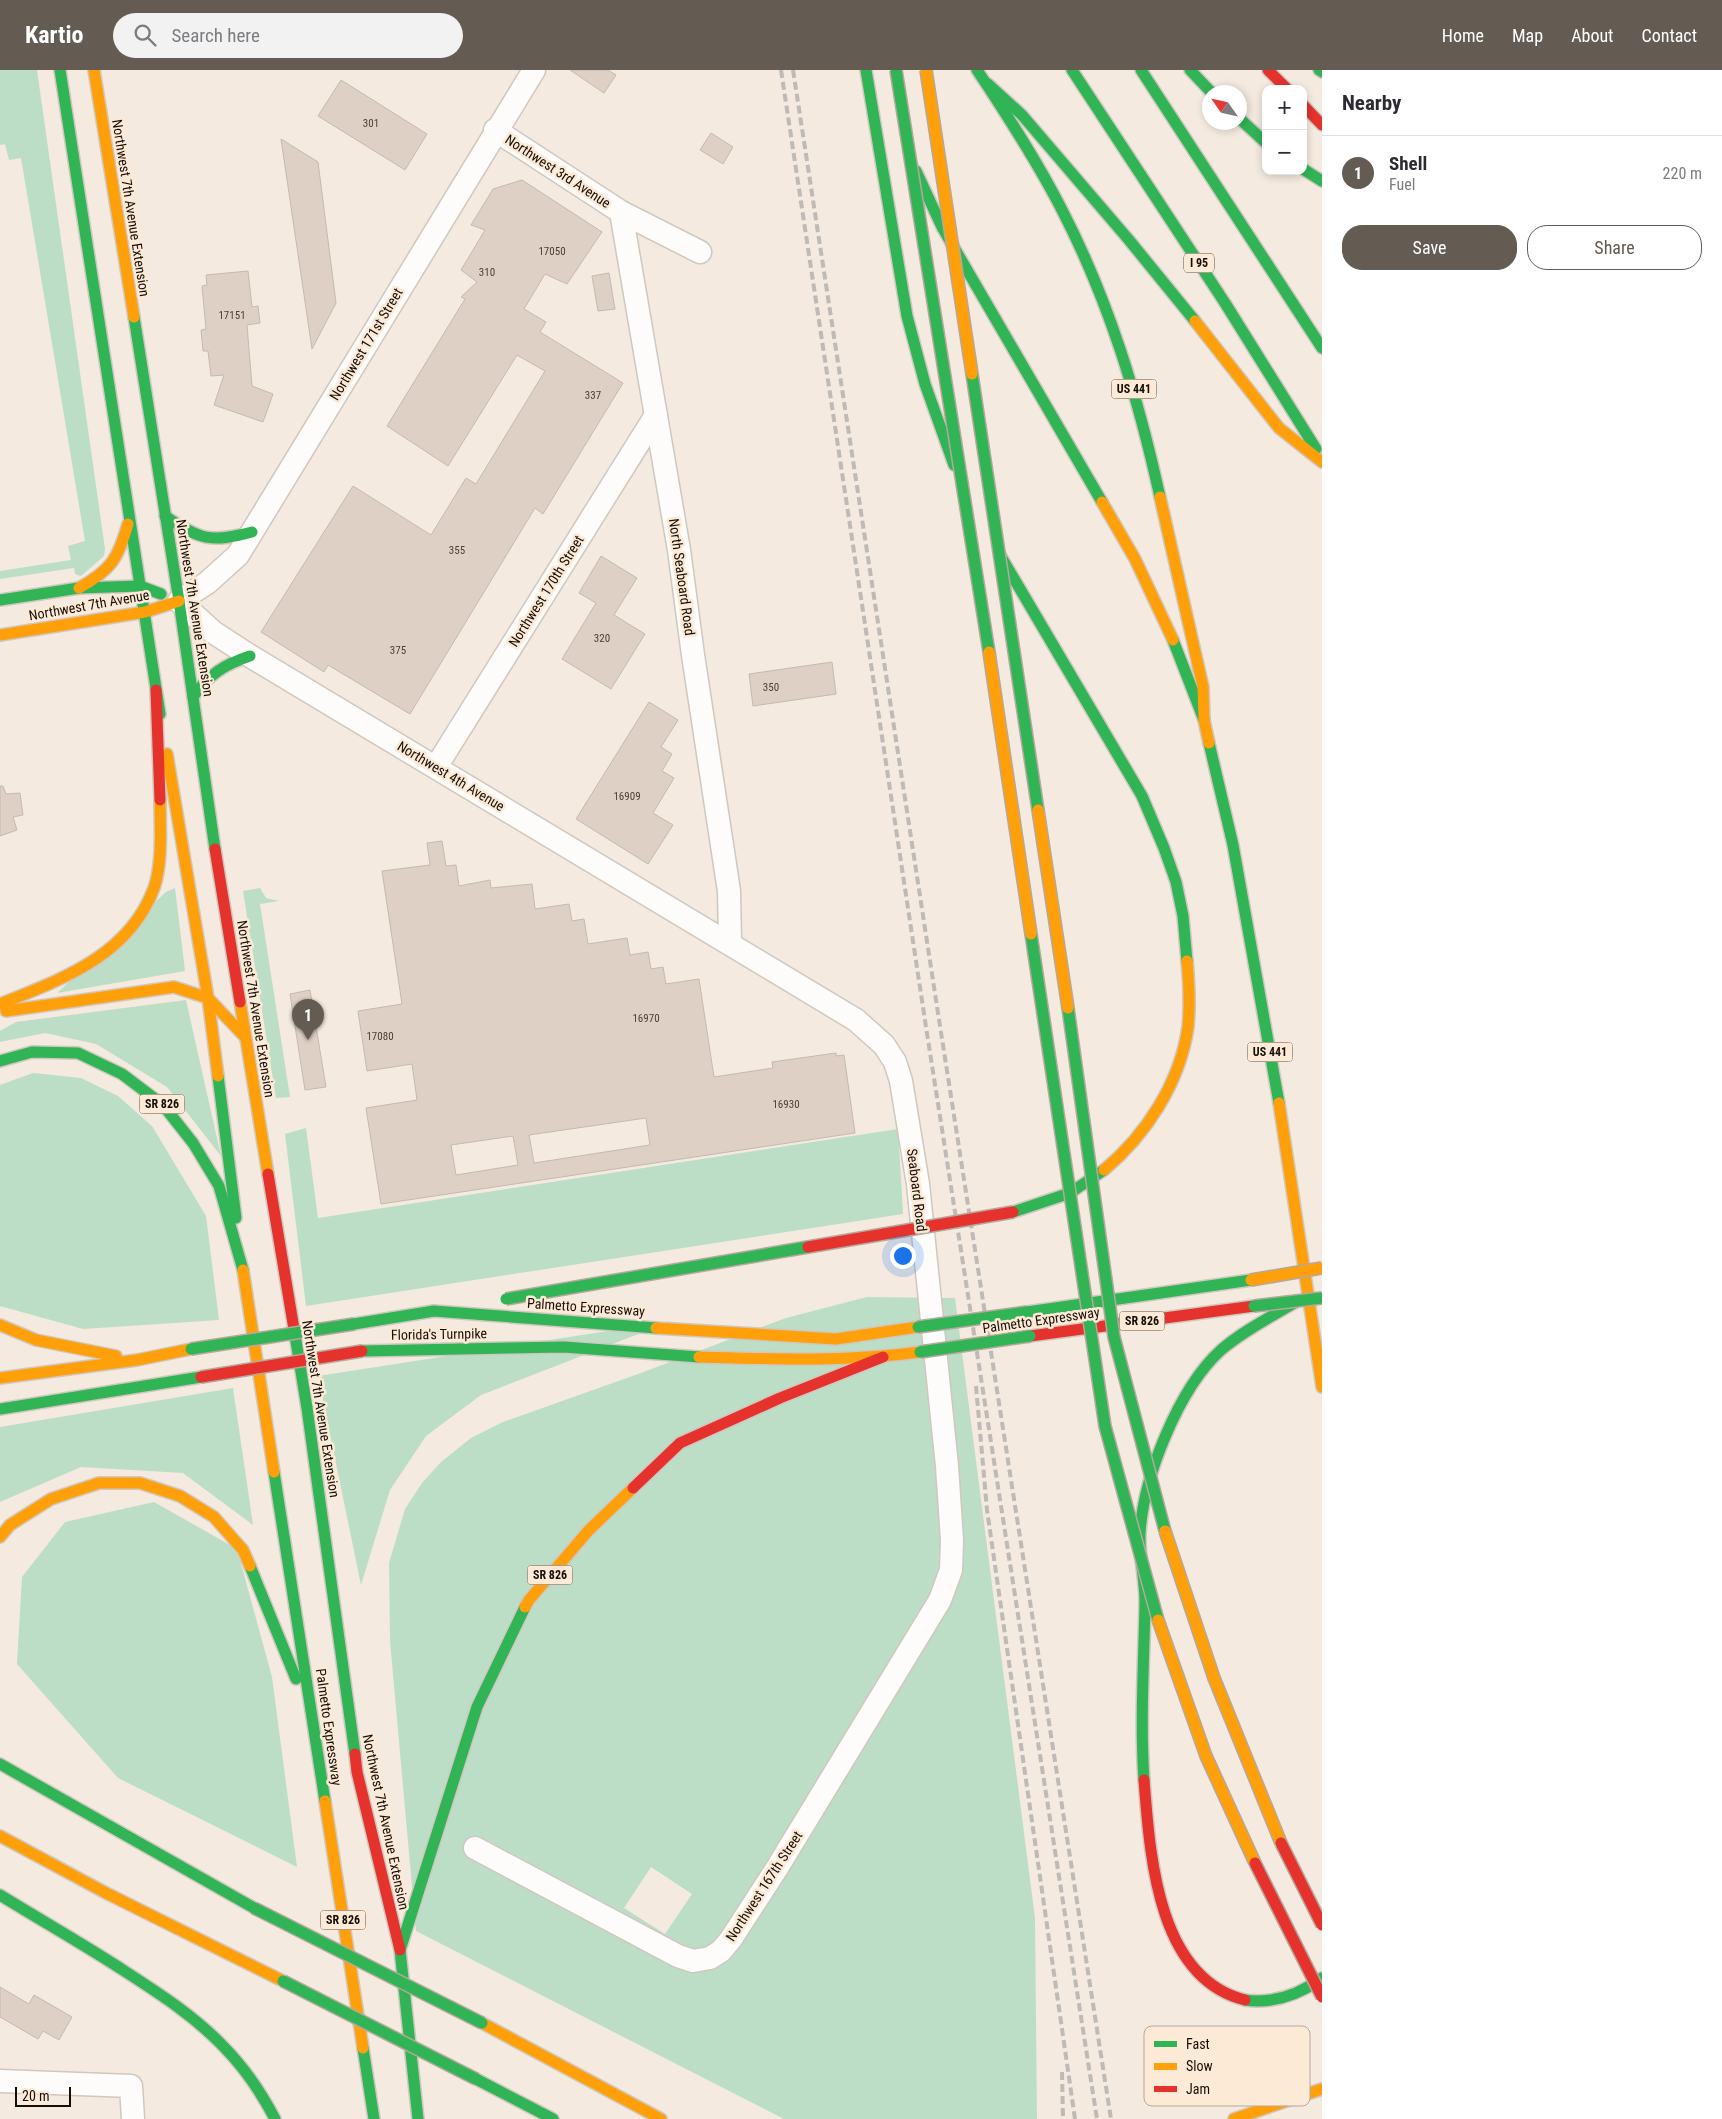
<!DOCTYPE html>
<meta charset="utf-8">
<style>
body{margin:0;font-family:"Roboto Condensed",sans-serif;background:#f2f2f3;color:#2b2b33}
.controls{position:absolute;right:15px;top:15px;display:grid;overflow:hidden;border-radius:10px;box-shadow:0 2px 8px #0003}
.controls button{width:45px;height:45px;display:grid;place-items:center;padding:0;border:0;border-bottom:1px solid #e1e1e2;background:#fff;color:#2b2b33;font:25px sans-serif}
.compass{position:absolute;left:1202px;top:15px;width:45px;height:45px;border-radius:50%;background:#fff;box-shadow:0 2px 8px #0003;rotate:304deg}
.scale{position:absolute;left:15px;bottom:12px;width:56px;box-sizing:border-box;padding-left:5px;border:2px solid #160e06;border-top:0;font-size:14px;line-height:18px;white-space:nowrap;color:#160e06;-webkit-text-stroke:4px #fcead7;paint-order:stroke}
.you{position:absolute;left:902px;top:1185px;width:18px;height:18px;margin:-12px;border:4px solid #fff;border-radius:50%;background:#1a73e8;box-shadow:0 0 0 8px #1a73e833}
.badge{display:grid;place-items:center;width:32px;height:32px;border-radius:50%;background:#645b52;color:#fff;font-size:16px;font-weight:700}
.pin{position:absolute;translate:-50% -41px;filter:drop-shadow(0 1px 2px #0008)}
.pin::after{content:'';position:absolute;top:26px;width:18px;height:15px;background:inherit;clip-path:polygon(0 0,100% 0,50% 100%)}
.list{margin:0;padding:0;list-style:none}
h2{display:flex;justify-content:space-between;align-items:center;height:65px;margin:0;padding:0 20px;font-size:21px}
h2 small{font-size:16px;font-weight:400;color:#7c7c81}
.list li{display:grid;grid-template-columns:32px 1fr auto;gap:15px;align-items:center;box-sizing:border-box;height:75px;padding:0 20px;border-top:1px solid #e1e1e2}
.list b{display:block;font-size:19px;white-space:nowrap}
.list p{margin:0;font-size:16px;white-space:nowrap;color:#7c7c81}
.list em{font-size:16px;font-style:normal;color:#7c7c81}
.actions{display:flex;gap:10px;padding:15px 20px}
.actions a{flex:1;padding:11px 0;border:1px solid #645b52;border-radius:20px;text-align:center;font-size:18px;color:#645b52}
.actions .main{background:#645b52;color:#fff}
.icon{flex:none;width:28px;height:28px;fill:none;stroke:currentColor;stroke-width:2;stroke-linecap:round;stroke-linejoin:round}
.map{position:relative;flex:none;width:1322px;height:2049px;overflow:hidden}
header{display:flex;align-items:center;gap:30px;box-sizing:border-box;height:70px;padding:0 25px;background:#645b52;color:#fff}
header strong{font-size:24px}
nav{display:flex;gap:28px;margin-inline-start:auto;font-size:18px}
.search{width:350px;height:45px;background:#f2f2f3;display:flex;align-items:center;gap:12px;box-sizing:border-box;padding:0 18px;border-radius:28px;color:#7c7c81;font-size:19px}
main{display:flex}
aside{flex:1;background:#fff}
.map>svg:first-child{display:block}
.green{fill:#bcdec7;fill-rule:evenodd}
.building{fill:#dfd0c5;stroke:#c3bab1;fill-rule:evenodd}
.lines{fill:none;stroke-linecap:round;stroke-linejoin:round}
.street-casing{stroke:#d0c7be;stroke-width:25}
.fast-casing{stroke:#d0c7be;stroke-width:14}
.slow-casing{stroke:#d0c7be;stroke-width:14}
.jam-casing{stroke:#d0c7be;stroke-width:14}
.street{stroke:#fdfcfa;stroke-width:22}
.fast{stroke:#30b455;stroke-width:11}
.slow{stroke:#ff9f0a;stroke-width:11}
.jam{stroke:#e5322d;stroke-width:11}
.rail{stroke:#bdbab7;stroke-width:4;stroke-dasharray:8 4;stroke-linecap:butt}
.fast-bridge-casing{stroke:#b7a89c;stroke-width:14;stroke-linecap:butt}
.slow-bridge-casing{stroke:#b7a89c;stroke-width:14;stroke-linecap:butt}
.jam-bridge-casing{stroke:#b7a89c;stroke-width:14;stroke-linecap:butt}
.fast-bridge{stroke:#30b455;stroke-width:11}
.slow-bridge{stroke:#ff9f0a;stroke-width:11}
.jam-bridge{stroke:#e5322d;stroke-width:11}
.labels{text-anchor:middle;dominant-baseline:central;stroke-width:5;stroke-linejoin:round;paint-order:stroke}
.number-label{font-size:11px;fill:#4a4038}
.shield{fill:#fcead7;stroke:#5b5045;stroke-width:1}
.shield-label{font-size:12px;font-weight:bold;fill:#160e06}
.street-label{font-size:14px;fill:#160e06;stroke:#fcead7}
.key{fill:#fcead7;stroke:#b7a898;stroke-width:1}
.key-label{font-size:14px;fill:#160e06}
</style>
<header>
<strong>Kartio</strong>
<div class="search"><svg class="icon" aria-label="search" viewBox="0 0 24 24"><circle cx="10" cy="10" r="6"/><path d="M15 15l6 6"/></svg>Search here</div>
<nav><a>Home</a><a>Map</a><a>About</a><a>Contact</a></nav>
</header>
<main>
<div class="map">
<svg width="1322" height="2049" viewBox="0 0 1322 2049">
<rect width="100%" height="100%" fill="#f4eadf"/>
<g class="green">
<path d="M0,0H37L105,479L104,486L81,506L75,504L74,498L0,509V501L71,490L68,476L85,471L21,88L9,90L5,74L0,75Z"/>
<path d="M175,818L185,901L57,923L166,822Z"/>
<path d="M260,818L266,828L279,831L260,834L290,1027L276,1028L243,821Z"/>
<path d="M186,930L221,1086L167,1017L96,974L45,963L0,972V961L16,952Z"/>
<path d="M33,1003L81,1008L118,1026L152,1056L206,1146L219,1250L83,1259L0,1236V1015Z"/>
<path d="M306,1058L318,1148L898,1059L903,1144L306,1236L285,1064Z"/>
<path d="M867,1227L955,1228L1035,1848L1037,2049H784L416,1861L390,1571L389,1493L405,1439L422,1413L441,1392L471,1368L503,1352L641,1303L786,1248ZM651,1797L692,1824L665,1864L624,1838Z"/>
<path d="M672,1251L481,1325L426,1366L390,1420L361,1515L318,1306Z"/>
<path d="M233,1318L253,1455L183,1403L81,1397L0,1432V1357Z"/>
<path d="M154,1432L237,1479L272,1607L297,1797L118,1708L17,1594L22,1507L65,1452Z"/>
</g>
<g class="building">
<path d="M570,0H608L616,5L604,23Z"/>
<path d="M341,10L427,64L405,100L318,46Z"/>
<path d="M711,63L733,77L723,94L700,80Z"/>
<path d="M281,69L318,92L336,233L312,279Z"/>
<path d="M522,110L602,162L567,214L545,204L524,239L546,252L540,262L623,313L543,444L535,438L410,644L328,595L324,602L261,562L353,416L431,465L466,408L476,414L545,301L517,285L448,396L387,356L465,229L461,227L477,212L461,200L485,160L471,155L493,119Z"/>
<path d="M248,201L252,237L258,236L260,253L247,255L252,316L273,324L263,352L214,335L224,305L211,306L208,281H203L201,260L206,259L202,216L207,215L206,205Z"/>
<path d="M609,203L615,239L598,241L592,206Z"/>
<path d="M601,486L637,508L614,545L645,564L611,619L562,589L596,533L579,523Z"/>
<path d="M832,592L836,624L753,636L749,604Z"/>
<path d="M649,632L678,650L661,677L672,684L662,701L674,708L653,743L673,755L648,794L576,749Z"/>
<path d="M0,716H3L6,724L20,723L23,745L13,747L17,760L0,766Z"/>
<path d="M442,771L446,796L456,795L459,816L490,810L491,818L532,814L535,839L569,834L572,851L584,849L588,874L627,868L630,885L648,882L651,899L663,897L666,914L699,909L714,1007L773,998L772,992L836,983V986L844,985L855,1063L381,1134L366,1038L417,1030L412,994L367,1001L358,941L402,934L382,801L430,795L427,773ZM646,1048L650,1075L534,1093L529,1065ZM513,1066L518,1095L456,1105L451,1075Z"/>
<path d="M310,920L326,1017L305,1020L290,924Z"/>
<path d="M0,1917L29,1934L34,1925L72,1947L59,1970L43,1961L38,1969L0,1947Z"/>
</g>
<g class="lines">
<g class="street-casing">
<g id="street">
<path d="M495,60L621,142L700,182"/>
<path d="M621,142L679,480L693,585L729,821L730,873"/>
<path d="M436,697L656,345"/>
<path d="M475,1778L678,1886L693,1891L710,1888L721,1881L731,1869L777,1798L940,1530L951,1500L952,1470L947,1396L918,1114L901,1011L895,992L884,975L856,950L250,586L213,562L179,531L207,513L238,485L534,0"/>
<path d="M0,2011L131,2016L133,2049"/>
</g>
</g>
<g class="fast-casing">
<g id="fast">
<path d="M60,0L160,644"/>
<path d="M866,0L907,246L925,314L954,395"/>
<path d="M977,0C1007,45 1037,91 1062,140C1109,231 1138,327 1160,427"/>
<path d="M1072,0L1225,233L1316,379"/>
<path d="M1141,0L1322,278"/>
<path d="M1190,0L1211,22"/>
<path d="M1319,0L1322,2"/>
<path d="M988,14L1022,45L1129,170L1195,251"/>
<path d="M1240,49L1266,73"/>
<path d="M1303,99L1322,111"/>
<path d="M916,101L942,157L1102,432"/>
<path d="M134,247L179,531L215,779"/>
<path d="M165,446C200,470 211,473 252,462"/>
<path d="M1000,485L1142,726L1164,778L1176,812L1183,846L1187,891"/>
<path d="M0,530L79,518L140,516L161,524"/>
<path d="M1173,570L1204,650"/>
<path d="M193,627C208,605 225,594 250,586"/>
<path d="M1209,673L1233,775L1279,1033"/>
<path d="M0,991L32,982L78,983L122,1004L163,1035L193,1073L219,1116L243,1200"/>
<path d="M218,1006L236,1148"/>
<path d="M1013,1142L1070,1123L1104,1100"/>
<path d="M1027,1242L1251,1210"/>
<path d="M354,1254L434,1241L656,1258"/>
<path d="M294,1259L307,1338L355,1684"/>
<path d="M362,1281L564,1277L699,1287"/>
<path d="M0,1339L201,1307"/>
<path d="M274,1402L325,1731"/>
<path d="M250,1496L296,1609"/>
<path d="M0,1694L254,1838"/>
<path d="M1144,1710C1140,1650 1144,1591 1145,1532C1145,1509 1139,1487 1140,1464C1143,1407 1179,1318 1221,1280C1243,1261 1269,1248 1294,1233"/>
<path d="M0,1825C42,1851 85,1875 126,1902C160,1924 194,1946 222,1975C244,1997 261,2022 275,2049"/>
<path d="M1245,1930C1274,1934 1299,1925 1322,1908"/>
<path d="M363,1978L374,2049"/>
<path d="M476,2009L553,2049"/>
<path d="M418,2049L400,1880L477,1637L525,1537"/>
</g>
</g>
<g class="slow-casing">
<g id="slow">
<path d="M94,0L134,247"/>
<path d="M1195,251L1279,358L1322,392"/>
<path d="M1160,427L1203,617L1204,650L1209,673"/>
<path d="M1102,432L1135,489L1173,570"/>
<path d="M79,518C111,500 118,489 128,454"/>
<path d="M0,565L145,542L179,531"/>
<path d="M167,684L208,928L218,1006"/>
<path d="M240,932L268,1104"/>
<path d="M0,934C62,909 129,886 154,818C163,792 160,756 160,730"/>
<path d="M6,941L174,917L208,928L245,967"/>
<path d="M1279,1033L1322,1317"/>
<path d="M1104,1100C1146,1065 1180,1013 1188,957C1190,936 1189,912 1187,891"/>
<path d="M243,1200L274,1402"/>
<path d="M0,1255L36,1270L116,1286"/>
<path d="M656,1258L836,1269L918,1257"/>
<path d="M699,1287C773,1289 847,1292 920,1282"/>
<path d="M0,1308L137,1290L191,1279"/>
<path d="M0,1467L10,1455L51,1429L99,1413H140L180,1426L214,1447L243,1480L250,1496"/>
<path d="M525,1537L529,1530L589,1460L633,1418"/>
<path d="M325,1731L363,1978"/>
<path d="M0,1766L106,1823L283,1911"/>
<path d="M482,1953L661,2049"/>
<path d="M1234,2049L1322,2019"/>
</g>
</g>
<g class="jam-casing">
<g id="jam">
<path d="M1268,0L1287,19"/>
<path d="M1303,35L1322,55"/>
<path d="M156,620L160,730"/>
<path d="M215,779L240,932"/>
<path d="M268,1104L294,1259"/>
<path d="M1030,1266L1254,1236"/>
<path d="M633,1418L680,1373L780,1328L883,1287"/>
<path d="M355,1684L357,1702L400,1880"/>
<path d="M1144,1710C1150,1785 1157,1908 1245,1930"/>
</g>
</g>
<use href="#street" class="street"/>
<use href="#fast" class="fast"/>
<use href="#slow" class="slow"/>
<use href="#jam" class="jam"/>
<g class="rail">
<path d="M781,0L926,957L1097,2049"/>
<path d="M793,0L940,956L1111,2049"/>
<path d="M976,1316L987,1440L1075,2049"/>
<path d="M1062,2002L1063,2049"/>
</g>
<g class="fast-bridge-casing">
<g id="fast-bridge">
<path d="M896,0L989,582"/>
<path d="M972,304L1038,740"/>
<path d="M1031,864L1105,1356L1158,1550"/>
<path d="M1068,938L1114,1267L1165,1461"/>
<path d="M506,1229L808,1177"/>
<path d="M1254,1236L1322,1228"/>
<path d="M918,1257L1027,1242"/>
<path d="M191,1279L354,1254"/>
<path d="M920,1282L1030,1266"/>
<path d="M254,1838L482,1953"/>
<path d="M283,1911L476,2009"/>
</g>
</g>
<g class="slow-bridge-casing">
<g id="slow-bridge">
<path d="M926,0L972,304"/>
<path d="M989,582L1031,864"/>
<path d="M1038,740L1068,938"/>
<path d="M1251,1210L1322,1198"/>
<path d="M1165,1461L1214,1608L1281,1773"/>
<path d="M1158,1550L1206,1686L1255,1793"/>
</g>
</g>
<g class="jam-bridge-casing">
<g id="jam-bridge">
<path d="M808,1177L1013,1142"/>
<path d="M201,1307L362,1281"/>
<path d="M1281,1773L1322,1855"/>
<path d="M1255,1793L1322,1927"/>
</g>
</g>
<use href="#fast-bridge" class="fast-bridge"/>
<use href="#slow-bridge" class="slow-bridge"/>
<use href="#jam-bridge" class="jam-bridge"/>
</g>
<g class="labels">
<g class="number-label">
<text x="371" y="53">301</text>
<text x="552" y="181">17050</text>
<text x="487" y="202">310</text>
<text x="232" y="245">17151</text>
<text x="593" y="325">337</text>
<text x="457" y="480">355</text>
<text x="602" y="568">320</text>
<text x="398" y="580">375</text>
<text x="771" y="617">350</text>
<text x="627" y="726">16909</text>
<text x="646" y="948">16970</text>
<text x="380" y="966">17080</text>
<text x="786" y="1034">16930</text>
</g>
<g class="shield">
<rect x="1184" y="183.5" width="30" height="19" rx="4"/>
<rect x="1111.5" y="309.5" width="45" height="19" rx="4"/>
<rect x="1247.5" y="972.5" width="45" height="19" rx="4"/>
<rect x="139.5" y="1024.5" width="45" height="19" rx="4"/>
<rect x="1119.5" y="1241.5" width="45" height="19" rx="4"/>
<rect x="527.5" y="1495.5" width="45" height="19" rx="4"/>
<rect x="320.5" y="1840.5" width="45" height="19" rx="4"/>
</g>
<g class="shield-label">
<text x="1199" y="193">I 95</text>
<text x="1134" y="319">US 441</text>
<text x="1270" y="982">US 441</text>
<text x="162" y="1034">SR 826</text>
<text x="1142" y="1251">SR 826</text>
<text x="550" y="1505">SR 826</text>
<text x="343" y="1850">SR 826</text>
</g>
<g class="street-label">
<text transform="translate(558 101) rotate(33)">Northwest 3rd Avenue</text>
<text transform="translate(131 138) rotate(81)">Northwest 7th Avenue Extension</text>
<text transform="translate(366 274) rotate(-59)">Northwest 171st Street</text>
<text transform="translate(682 507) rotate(82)">North Seaboard Road</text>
<text transform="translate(546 521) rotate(-58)">Northwest 170th Street</text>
<text transform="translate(89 535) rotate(-10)">Northwest 7th Avenue</text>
<text transform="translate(195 538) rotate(81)">Northwest 7th Avenue Extension</text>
<text transform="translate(451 706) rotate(31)">Northwest 4th Avenue</text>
<text transform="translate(256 939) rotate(81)">Northwest 7th Avenue Extension</text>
<text transform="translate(917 1120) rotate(83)">Seaboard Road</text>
<text transform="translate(586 1237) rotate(4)">Palmetto Expressway</text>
<text transform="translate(1041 1250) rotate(-8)">Palmetto Expressway</text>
<text transform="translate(439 1264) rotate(-1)">Florida's Turnpike</text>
<text transform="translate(321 1339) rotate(81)">Northwest 7th Avenue Extension</text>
<text transform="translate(329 1657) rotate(82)">Palmetto Expressway</text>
<text transform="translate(386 1752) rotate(78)">Northwest 7th Avenue Extension</text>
<text transform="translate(764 1816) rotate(-57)">Northwest 167th Street</text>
</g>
</g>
<rect x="1144" y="1956" width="166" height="80" rx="8" class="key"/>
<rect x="1154" y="1971" width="23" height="6" fill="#30b455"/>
<rect x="1154" y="1993" width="23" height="7" fill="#ff9f0a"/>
<rect x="1154" y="2016" width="23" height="6" fill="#e5322d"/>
<g class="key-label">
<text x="1186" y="1979">Fast</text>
<text x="1186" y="2001">Slow</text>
<text x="1186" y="2024">Jam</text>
</g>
</svg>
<div class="controls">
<button>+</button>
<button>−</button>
</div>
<svg class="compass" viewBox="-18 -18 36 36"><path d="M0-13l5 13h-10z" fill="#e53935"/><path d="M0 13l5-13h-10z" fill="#7c7c81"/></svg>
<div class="scale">20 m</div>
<div class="you"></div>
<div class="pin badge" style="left:308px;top:970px">1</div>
</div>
<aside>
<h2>Nearby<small></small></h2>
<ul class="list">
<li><span class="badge">1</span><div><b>Shell</b><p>Fuel</p></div><em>220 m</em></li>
</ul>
<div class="actions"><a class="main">Save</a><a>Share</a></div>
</aside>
</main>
